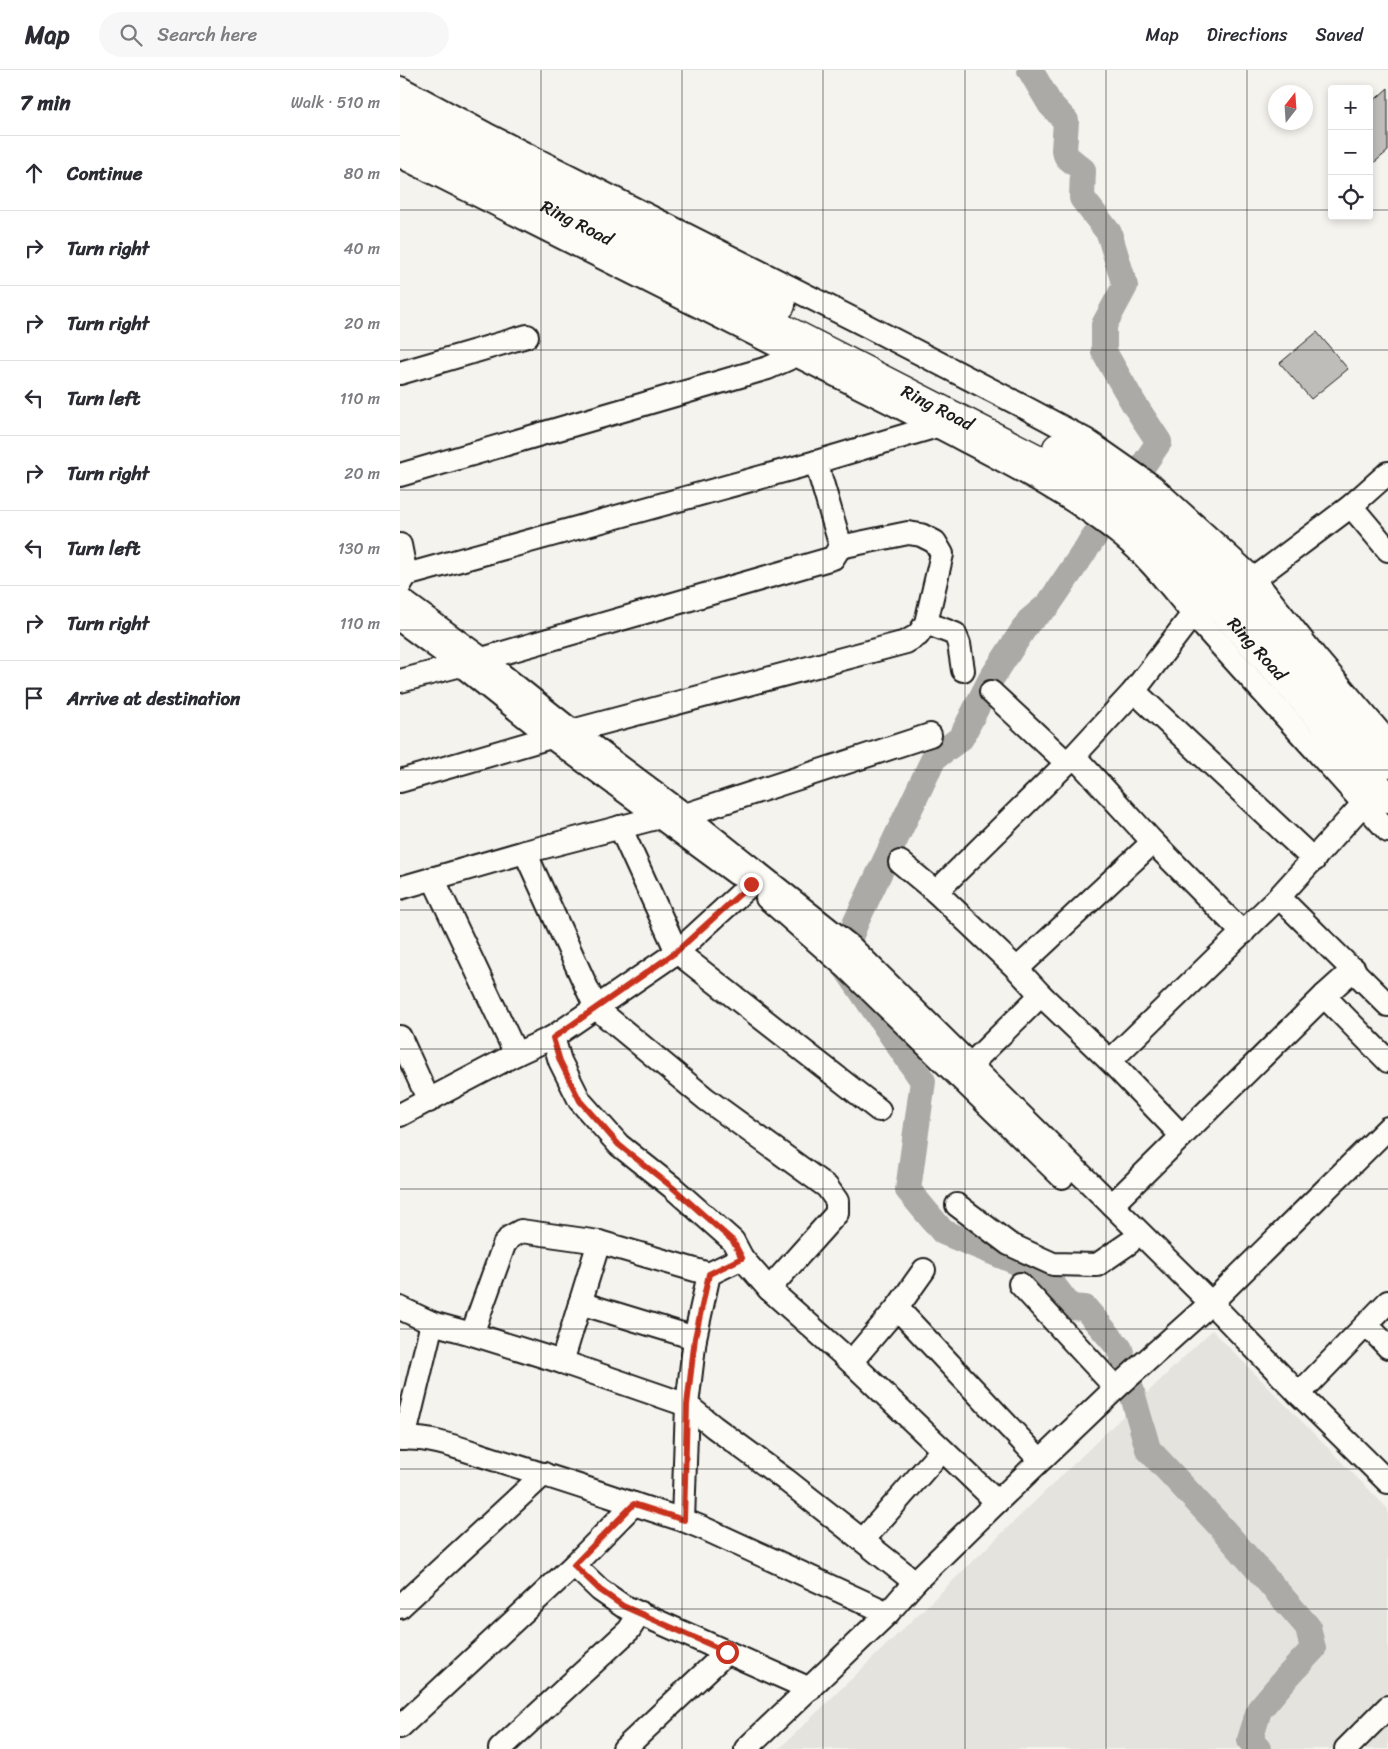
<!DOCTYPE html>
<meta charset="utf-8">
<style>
body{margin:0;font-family:Sriracha,sans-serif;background:#f7f7f7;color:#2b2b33}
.controls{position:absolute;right:15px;top:15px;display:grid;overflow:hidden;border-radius:5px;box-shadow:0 2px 8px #0003}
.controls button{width:45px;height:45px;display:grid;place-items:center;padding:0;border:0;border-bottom:1px solid #e1e1e2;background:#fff;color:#2b2b33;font:25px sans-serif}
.compass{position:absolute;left:868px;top:15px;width:45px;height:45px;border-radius:50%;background:#fff;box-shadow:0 2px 8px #0003;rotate:17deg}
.stop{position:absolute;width:15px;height:15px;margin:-11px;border:4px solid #c8321e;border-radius:50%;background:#fff}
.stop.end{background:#c8321e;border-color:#fff;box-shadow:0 1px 5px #0008}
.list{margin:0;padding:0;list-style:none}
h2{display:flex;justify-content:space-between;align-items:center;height:65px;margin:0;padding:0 20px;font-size:21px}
h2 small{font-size:16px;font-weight:400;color:#7c7c81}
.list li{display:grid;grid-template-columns:32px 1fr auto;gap:15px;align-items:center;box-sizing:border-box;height:75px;padding:0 20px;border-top:1px solid #e1e1e2}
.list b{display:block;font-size:19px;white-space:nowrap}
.list em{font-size:16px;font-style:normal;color:#7c7c81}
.icon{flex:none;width:28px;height:28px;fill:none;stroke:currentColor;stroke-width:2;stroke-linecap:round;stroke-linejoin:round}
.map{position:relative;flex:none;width:988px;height:1679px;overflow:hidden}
header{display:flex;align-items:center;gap:30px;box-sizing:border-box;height:70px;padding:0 25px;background:#fff;border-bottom:1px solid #e1e1e2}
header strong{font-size:24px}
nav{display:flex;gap:28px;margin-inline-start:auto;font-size:18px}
.search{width:350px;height:45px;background:#f7f7f7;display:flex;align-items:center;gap:12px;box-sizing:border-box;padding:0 18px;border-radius:28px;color:#7c7c81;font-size:19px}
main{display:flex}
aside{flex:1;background:#fff}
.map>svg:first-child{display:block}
.built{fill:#e4e3de}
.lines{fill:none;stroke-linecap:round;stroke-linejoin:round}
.river{stroke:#abaaa6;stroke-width:26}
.building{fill:#bebdba;stroke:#1c1c1c}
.minor-casing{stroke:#1c1c1c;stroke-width:26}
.highway-casing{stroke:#1c1c1c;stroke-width:31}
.minor{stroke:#fdfcf7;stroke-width:22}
.highway{stroke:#fdfcf7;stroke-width:28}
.route{stroke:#c8321e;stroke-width:6}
.grid{fill:none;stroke:#1c1c1c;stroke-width:1;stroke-opacity:0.55}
.labels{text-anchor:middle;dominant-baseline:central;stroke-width:4;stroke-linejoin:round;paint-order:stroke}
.street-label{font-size:18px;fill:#1c1c1c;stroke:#fdfcf7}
</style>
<header>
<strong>Map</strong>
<div class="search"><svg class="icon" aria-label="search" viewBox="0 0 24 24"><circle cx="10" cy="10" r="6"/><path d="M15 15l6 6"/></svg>Search here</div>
<nav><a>Map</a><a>Directions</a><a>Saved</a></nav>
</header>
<main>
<aside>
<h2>7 min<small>Walk · 510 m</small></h2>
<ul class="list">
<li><svg class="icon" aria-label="ahead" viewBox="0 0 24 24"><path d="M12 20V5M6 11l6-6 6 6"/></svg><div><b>Continue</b></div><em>80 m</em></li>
<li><svg class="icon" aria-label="right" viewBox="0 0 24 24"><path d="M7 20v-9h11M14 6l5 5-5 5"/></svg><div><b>Turn right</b></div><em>40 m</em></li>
<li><svg class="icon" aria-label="right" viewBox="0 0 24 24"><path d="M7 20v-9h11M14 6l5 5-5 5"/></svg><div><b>Turn right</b></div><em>20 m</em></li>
<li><svg class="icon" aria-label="left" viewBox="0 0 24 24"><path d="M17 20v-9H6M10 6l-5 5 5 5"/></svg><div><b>Turn left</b></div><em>110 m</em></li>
<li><svg class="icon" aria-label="right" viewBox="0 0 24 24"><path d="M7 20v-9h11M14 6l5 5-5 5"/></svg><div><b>Turn right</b></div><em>20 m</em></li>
<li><svg class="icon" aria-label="left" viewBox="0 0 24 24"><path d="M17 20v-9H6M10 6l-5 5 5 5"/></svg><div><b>Turn left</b></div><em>130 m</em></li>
<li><svg class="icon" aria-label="right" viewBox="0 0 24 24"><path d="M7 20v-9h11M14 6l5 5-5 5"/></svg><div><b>Turn right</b></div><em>110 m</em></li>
<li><svg class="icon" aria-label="arrive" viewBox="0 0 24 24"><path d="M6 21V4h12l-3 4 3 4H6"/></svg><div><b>Arrive at destination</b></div></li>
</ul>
</aside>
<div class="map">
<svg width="988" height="1679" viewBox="0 0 988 1679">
<rect width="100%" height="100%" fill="#f4f3ee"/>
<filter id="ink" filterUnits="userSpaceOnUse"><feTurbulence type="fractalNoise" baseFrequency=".02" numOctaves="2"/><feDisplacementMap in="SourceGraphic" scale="10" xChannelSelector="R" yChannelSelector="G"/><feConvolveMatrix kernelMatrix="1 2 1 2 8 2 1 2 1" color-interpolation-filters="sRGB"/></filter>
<g filter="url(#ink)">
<path class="built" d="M812,1260L988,1439V1679H379Z"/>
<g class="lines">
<g class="river">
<path d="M630,0L650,34L666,51L664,80L667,87L683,100L682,128L709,163L725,216L704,255V282L734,334L759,372L648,535L629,551L591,609L561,668L534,688L456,852L441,891L523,1011L508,1120L543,1162L644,1203L670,1237L685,1238L720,1279L725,1298"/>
<path d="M731,1319L748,1379L819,1455L908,1557L913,1579L886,1608L859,1640L850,1670L858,1679"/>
</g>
</g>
<g class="building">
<path d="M988,18V81L969,97V35Z"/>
<path d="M917,262L948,299L911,329L880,293Z"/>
</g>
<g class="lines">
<g class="minor-casing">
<g id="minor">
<path d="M0,18L86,64L465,255L626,338L686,370L702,381L752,416L854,509L918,590L988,672"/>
<path d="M0,86L537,356C600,389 667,421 722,466C755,493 778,528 806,559C866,626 928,693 988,761"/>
<path d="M0,303L127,266"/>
<path d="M0,405L368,298L397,285"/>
<path d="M951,436L988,480"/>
<path d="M0,475L6,505"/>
<path d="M854,509L951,436L988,403"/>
<path d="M0,515L6,505L416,392L537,356"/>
<path d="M0,529L82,589L172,661L285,745L451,877L811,1233L899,1324L988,1412"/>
<path d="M0,550L61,595L151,667L337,804"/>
<path d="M526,553L555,564L559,574L563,600"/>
<path d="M82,589L433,488L440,477L439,470L416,392"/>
<path d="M0,611L61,595"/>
<path d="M734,621L914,790"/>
<path d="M591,622L667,693"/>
<path d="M172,661L506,572L518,565L526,553L542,484L535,472L521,465L508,463L440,477"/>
<path d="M674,686L753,772L843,863"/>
<path d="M0,711L151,667"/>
<path d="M278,754L285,745L530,665"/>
<path d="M220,757L277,882L479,1040"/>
<path d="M125,782L196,938L306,1029L427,1117L437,1131V1143L369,1219"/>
<path d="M500,792L536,822L617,899L641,925L710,991L782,1066"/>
<path d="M33,808L116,984"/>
<path d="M0,818L125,782L260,747"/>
<path d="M536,822L674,686L734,621L793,544"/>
<path d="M879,827L988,935"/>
<path d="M367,828L448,899L662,1107"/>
<path d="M617,899L753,772"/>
<path d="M924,926L988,991"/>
<path d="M0,967L29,1031"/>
<path d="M153,967L160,991L180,1031L219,1075L272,1117L333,1171L342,1188L369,1219L451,1292L597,1432"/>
<path d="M710,991L879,827L964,733"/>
<path d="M570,995L641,925"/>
<path d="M0,1045L116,984L153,967L277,882L351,814"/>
<path d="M557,1135L609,1174L653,1194L697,1195L729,1173"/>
<path d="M712,1135L924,926L954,899"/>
<path d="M620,1214L716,1318"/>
<path d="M180,1233L295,1268"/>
<path d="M0,1238L32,1253L72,1264L162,1292L287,1335L314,1357L386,1410L515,1512"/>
<path d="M497,1238L640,1390"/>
<path d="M967,1255L988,1277"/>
<path d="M72,1264L104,1175L110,1167L121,1161L199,1172L309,1204"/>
<path d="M162,1292L199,1172"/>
<path d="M451,1292L497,1238L524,1200"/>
<path d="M899,1324L988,1232"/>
<path d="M0,1369C31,1366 64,1380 93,1389C157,1408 220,1430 283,1450L303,1458L488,1543"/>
<path d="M4,1369L32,1253"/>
<path d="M283,1450L287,1335L295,1268L309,1204L342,1188"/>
<path d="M463,1470L542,1380"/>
<path d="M174,1495L200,1520L223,1536L410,1619"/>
<path d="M0,1537L144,1404"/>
<path d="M0,1657L174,1495L234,1434"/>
<path d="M100,1679L229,1560L240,1543"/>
<path d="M224,1679L327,1582"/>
<path d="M346,1679L488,1543L515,1512L597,1432L716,1318L811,1233L988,1058"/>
<path d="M946,1679L988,1637"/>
</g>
</g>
<g class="highway-casing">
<g id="highway">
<path d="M0,39L381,235"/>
<path id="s1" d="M0,62L665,403L731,449L772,485L918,646L988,728"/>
<path d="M657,378L692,397L742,432L835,519L988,693"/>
</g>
</g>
<use href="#minor" class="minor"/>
<use href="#highway" class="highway"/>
</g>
</g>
<g class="lines" filter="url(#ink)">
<path class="route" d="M327,1582L223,1536L200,1520L174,1495L234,1434L284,1450L287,1335L295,1268L309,1204L342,1188L333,1171L272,1117L219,1075L180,1031L160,991L153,968L276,882L351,814"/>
</g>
<path class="grid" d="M141,0V1679M282,0V1679M423,0V1679M565,0V1679M706,0V1679M847,0V1679M0,140H932M969,140H988M0,280H988M0,420H988M0,560H988M0,700H988M0,840H988M0,979H988M0,1119H988M0,1259H988M0,1399H988M0,1539H988"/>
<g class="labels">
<g class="street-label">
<text stroke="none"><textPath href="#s1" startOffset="199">Ring Road</textPath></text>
<text stroke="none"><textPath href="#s1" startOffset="604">Ring Road</textPath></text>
<text stroke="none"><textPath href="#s1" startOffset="1009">Ring Road</textPath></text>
</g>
</g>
</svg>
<div class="controls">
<button>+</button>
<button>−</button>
<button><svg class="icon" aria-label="locate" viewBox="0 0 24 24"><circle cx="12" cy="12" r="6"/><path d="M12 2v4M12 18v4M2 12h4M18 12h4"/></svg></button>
</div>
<svg class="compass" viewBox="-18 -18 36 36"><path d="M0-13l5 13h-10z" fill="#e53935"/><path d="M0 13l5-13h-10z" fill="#7c7c81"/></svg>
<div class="stop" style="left:327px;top:1582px"></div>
<div class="stop end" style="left:351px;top:814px"></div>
</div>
</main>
